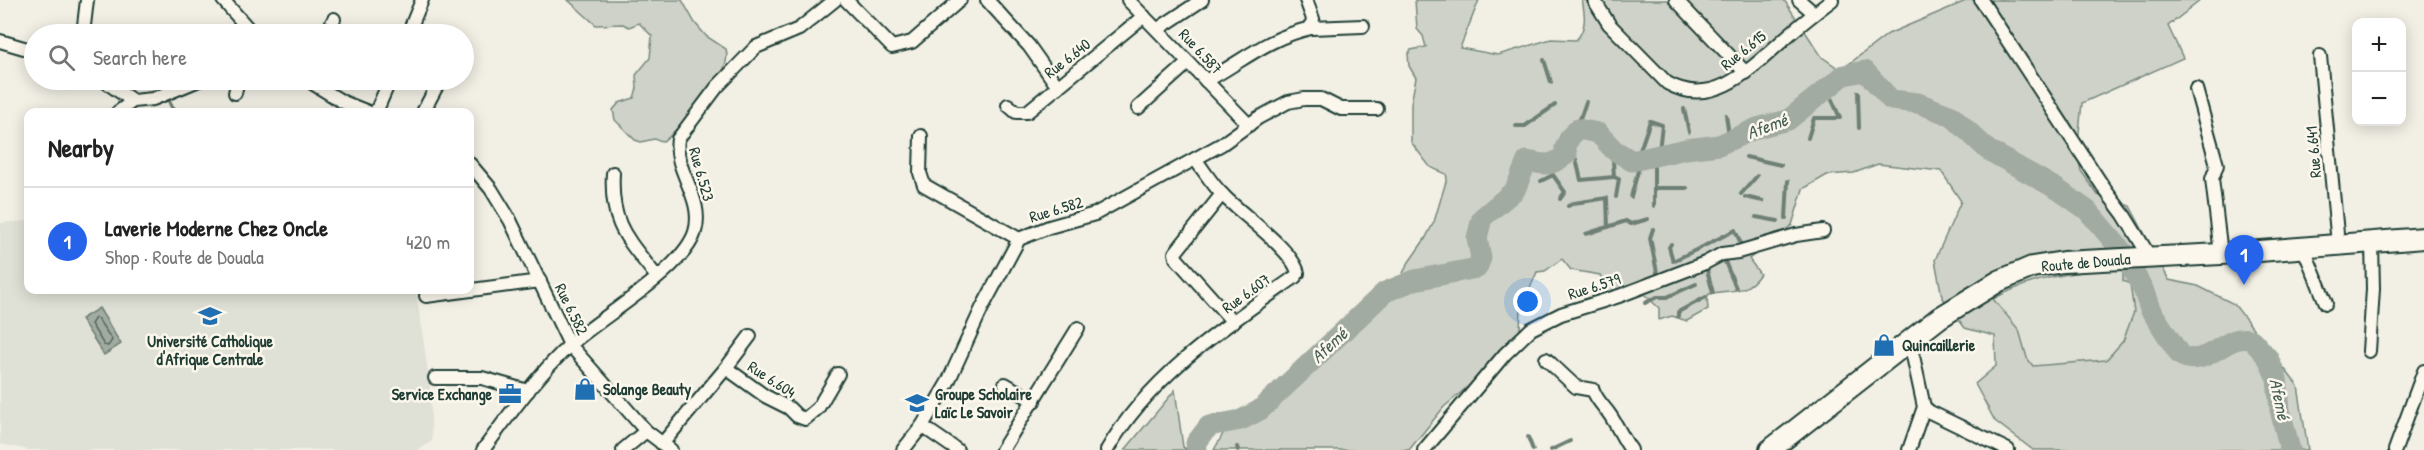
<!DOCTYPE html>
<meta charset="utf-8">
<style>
body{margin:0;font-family:"Patrick Hand",sans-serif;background:#f6f6f6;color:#222}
.controls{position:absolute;right:18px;top:18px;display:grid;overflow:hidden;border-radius:12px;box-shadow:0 3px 15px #0003}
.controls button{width:54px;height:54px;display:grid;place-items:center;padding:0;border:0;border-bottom:2px solid #e0e0e0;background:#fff;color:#222;font:30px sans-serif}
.you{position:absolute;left:1528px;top:302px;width:21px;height:21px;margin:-15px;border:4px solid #fff;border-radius:50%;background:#1a73e8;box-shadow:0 0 0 9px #1a73e833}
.badge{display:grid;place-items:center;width:39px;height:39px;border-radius:50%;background:#2563eb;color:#fff;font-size:20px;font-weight:700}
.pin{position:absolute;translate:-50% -50px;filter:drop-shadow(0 2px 3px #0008)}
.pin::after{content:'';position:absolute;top:32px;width:21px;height:18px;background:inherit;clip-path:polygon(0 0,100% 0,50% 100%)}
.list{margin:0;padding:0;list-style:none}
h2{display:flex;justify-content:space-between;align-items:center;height:78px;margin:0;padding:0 24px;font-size:26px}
h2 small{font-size:20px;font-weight:400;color:#767676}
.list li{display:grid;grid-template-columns:39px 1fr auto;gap:18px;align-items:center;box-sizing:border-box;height:108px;padding:0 24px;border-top:2px solid #e0e0e0}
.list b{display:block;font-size:22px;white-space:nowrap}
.list p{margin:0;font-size:20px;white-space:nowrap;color:#767676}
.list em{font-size:20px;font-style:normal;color:#767676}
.icon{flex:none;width:33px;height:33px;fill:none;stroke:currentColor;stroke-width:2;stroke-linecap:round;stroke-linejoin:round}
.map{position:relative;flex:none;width:2424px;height:450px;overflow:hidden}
.search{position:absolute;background:#fff;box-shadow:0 3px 15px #0003;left:24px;top:24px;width:450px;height:66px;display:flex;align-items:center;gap:15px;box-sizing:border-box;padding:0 21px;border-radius:33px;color:#767676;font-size:22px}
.panel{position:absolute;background:#fff;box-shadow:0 3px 15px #0003;left:24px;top:108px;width:450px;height:186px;border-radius:12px}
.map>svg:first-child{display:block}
.built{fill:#e0e1d6}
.green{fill:#cfd2c8;stroke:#77887e;stroke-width:1.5;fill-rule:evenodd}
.water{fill:#a2aba1;stroke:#6e7f75;stroke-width:1.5}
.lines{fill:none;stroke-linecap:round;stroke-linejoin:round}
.shore{stroke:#536960;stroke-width:1.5}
.stream{stroke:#6e7f75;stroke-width:4}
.river{stroke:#a2aba1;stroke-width:21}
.minor-casing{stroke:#1f3d34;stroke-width:16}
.trunk-casing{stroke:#1f3d34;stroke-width:24}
.minor{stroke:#fbf7ec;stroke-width:12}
.trunk{stroke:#fbf7ec;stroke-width:20}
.labels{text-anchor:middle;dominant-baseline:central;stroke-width:5;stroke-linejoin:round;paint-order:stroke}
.street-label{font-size:16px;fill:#1f3d34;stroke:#fbf7ec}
.poi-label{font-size:16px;font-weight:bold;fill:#1f3d34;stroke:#fbf7ec;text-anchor:start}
.water-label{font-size:18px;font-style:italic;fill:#465e55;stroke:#fbf7ec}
</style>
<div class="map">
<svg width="2424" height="450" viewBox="0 0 2424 450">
<rect width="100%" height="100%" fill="#f2f0e5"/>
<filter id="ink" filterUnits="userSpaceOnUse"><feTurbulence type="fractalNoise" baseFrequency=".0167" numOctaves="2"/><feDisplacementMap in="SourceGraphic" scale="12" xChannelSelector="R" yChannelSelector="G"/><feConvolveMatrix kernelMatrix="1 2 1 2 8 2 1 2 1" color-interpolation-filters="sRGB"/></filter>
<g filter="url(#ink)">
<g class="built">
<path d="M28,221V290H416L430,386L432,441L418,450H28L0,444V223Z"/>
<path d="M2119,267L2130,283L2134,312L2123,341L2107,360L2033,366L2027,358L2019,330L1993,299L2009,290L2039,279L2071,272Z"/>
</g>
<g class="green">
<path d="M568,0H682L695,23L706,36L726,49C734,76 684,121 667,139L663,141L654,139L641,142L635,140L615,120L613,110L619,103L634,98L637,88L636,75L650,58L652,36L639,23L629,27L623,24L596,25Z"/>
<path d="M1415,0H1479L1460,48L1498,55L1551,39L1576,40C1587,29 1585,14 1582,0H1784L1822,57L1841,70L1888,34L1968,0H2201L2168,26L2183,58L2082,103L2077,152L2081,171L2098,195L2130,206L2169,280L2198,286L2234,304L2298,386L2308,450H2033L1995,421L1975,384L1996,366L1995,336L1965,328L1942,297L1935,260L1961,201L1941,171L1878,164L1854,173L1827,175L1803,189L1792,225L1749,259L1760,274C1745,296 1731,288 1709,294L1707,298L1708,309L1687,321L1672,316L1659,320V308L1645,295L1642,287L1610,299L1600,275L1571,270L1562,259L1545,271L1537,272L1521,309L1519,349L1479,377L1444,407L1409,450H1214L1224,432L1264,414L1333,353L1390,297L1409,262L1425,239L1434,222L1447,178L1446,174L1430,167L1411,142V103L1416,78L1409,66L1408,54L1411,50L1426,47L1423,36L1417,29ZM2119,267L2123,270V281L2130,284L2134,312L2123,341L2106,360L2033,366L2027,358L2019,330L1993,299C2033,277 2075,272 2119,267Z"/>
<path d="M1175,390L1183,447L1188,450H1125Z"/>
</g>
<path class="water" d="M99,308L121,344L104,355L81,319Z"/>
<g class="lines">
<path class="shore" d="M95,318L98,319L112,340L108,346L104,345L91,324Z"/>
<g class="stream">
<path d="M1544,60L1551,82"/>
<path d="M1858,92L1859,128"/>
<path d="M168,99L174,112"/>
<path d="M1684,109L1689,132"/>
<path d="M1726,115L1729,135"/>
<path d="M1516,126H1525L1555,105"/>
<path d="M1581,130L1579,122L1586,102"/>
<path d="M1808,138L1814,118H1840L1829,93"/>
<path d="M1612,143L1614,177L1619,179L1616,197"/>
<path d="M1570,156L1576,159L1581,180L1614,177"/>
<path d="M1746,157L1781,165"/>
<path d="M1636,162L1650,121L1662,125L1659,151L1661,155"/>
<path d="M1654,167V206"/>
<path d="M1541,181L1553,175L1565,192L1560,199"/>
<path d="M1654,188H1687"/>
<path d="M1741,194L1757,176"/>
<path d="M1631,197L1639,167"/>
<path d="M1745,197L1763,201"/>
<path d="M1568,206L1574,203L1607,198L1608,227"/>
<path d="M1756,217L1778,221"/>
<path d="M1786,218L1788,181"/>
<path d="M1653,229L1650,238L1658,277"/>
<path d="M1586,234L1626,221L1631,224L1648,219"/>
<path d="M1671,244L1669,247L1673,261L1702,247"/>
<path d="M1704,246L1735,230L1741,244L1737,248"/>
<path d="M1723,257L1736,288"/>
<path d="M1706,266L1713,293"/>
<path d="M1645,303L1657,297H1667L1696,284"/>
<path d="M1678,317V312L1706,297"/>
<path d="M1528,437L1533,450"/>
<path d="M1237,447L1238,450"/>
<path d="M1551,450L1570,441"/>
</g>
<path class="river" d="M1197,450L1196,443L1209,426L1241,420L1260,410L1385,292L1415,280L1477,268L1481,258L1477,238L1482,218L1515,190L1527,161C1547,165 1550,167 1567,154L1565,148L1570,137L1578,129L1598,133L1614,150L1632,161L1686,149L1719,145L1757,128L1788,120L1844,75L1865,71L1891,100L1918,103L1952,116L1988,150L2057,189L2087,210L2122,251L2143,289L2150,309L2180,355C2207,371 2227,330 2252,340L2268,358L2277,379L2280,410L2290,450"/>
<g class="minor-casing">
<g id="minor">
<path d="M223,0L253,34"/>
<path d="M846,0L892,47L912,42L960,0"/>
<path d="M987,0L1029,46L1058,87"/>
<path d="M1128,0L1249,125"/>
<path d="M1594,0L1609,24L1667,83C1712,109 1750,70 1782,41C1798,26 1815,13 1832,0"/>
<path d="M1676,0L1746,73"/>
<path d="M1799,0L1814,13"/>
<path d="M1981,0L2106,191L2124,215L2150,257"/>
<path d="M1311,28L1363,26"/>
<path d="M1158,29L1202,0"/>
<path d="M83,34L87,0"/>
<path d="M326,34L334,19"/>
<path d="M408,34L422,0"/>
<path d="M0,41L34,51"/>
<path d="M2320,56L2338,244"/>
<path d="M103,80L133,101"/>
<path d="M307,80L343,102L368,112"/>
<path d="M1206,81C1243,61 1267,38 1311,28L1313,19L1306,0"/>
<path d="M2196,89L2217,165L2212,179L2221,254"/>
<path d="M235,93L238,80"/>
<path d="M1008,105L1016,112H1027L1144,16"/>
<path d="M1138,108L1188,63"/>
<path d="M118,112L133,101L153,99L199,80"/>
<path d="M376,112L390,80"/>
<path d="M423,112L440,80"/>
<path d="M921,136L920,173L924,185L1019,239"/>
<path d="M470,164L491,189L510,220L570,345L646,431L671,450"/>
<path d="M613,173C610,225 627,238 657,277"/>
<path d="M1222,194L1175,253L1176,258L1233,322"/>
<path d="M2303,247L2326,303"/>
<path d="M426,296L540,281"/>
<path d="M2369,351L2373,289L2372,242"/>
<path d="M1546,359L1576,387L1593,390C1597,401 1604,406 1610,415C1618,427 1623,439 1631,450"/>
<path d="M726,368L750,336"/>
<path d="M435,378H482L528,391"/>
<path d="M1005,384L1034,401"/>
<path d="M1924,407L1930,412L2008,450"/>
<path d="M922,426L957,450"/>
<path d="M662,444L726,368L765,396L789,408L797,416L805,419L818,408L838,374"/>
<path d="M483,450C510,414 537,375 571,344C602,316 683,270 695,232C705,198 673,171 678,139L717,87L756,47L799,29L835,0"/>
<path d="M623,450L646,431"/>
<path d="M903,450L922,426L948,382L982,308L1019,239L1049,227L1095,214L1222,144L1258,118L1288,102L1304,99H1321L1341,109H1377"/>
<path d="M1002,450L1078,328"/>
<path d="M1107,450C1149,376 1227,325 1295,277L1298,273C1293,250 1241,214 1224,196C1213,186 1205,172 1195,159"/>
<path d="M1424,450L1505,354L1531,329L1561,314L1619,296L1705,263L1722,254L1738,252L1796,235L1823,231"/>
<path d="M1909,450L1924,407L1910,342"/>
<path d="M2395,450L2424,371"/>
</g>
</g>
<g class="trunk-casing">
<path id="trunk" d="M1770,450L1939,318L1999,281L2032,267L2063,262L2221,254L2424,238"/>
</g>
<use href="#minor" class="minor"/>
<use href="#trunk" class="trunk"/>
</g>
</g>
<defs>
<g id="university-bare" transform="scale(1.8)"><path d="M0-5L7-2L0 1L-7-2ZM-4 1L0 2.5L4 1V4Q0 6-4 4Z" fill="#1f6fb2" stroke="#fbf7ec" stroke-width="2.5" paint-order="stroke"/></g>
<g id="shop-bare" transform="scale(1.8)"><path d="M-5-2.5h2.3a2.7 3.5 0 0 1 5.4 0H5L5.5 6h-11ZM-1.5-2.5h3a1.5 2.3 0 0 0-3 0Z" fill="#1f6fb2" stroke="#fbf7ec" stroke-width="2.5" paint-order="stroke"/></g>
<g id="office-bare" transform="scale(1.8)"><path d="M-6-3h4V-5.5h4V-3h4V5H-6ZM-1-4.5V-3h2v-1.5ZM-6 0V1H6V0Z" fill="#1f6fb2" stroke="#fbf7ec" stroke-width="2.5" paint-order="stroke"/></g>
<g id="school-bare" transform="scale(1.8)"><path d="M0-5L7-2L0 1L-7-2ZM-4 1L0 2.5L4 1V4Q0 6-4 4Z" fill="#1f6fb2" stroke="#fbf7ec" stroke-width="2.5" paint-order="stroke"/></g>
</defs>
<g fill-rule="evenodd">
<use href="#university-bare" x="210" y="316"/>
<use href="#shop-bare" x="1884" y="345"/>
<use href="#shop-bare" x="585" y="389"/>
<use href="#office-bare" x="510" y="394"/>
<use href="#school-bare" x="917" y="403"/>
</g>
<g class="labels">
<g class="street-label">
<text transform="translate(1743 50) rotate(-39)">Rue 6.615</text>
<text transform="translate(1201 51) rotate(47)">Rue 6.587</text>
<text transform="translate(1067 58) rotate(-38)">Rue 6.640</text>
<text transform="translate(2313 152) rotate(-95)">Rue 6.641</text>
<text transform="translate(702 174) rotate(74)">Rue 6.523</text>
<text transform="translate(1056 209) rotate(-17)">Rue 6.582</text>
<text transform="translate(2086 262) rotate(-5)">Route de Douala</text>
<text transform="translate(1594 286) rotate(-18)">Rue 6.579</text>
<text transform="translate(1246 293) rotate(-36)">Rue 6.607</text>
<text transform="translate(572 309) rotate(64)">Rue 6.582</text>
<text transform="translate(772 379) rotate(33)">Rue 6.604</text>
</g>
<g class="poi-label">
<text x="210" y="341" text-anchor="middle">Université Catholique<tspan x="210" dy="18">d'Afrique Centrale</tspan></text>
<text x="1902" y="345">Quincaillerie</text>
<text x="603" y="389">Solange Beauty</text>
<text x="492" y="394" text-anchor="end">Service Exchange</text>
<text x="935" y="394">Groupe Scholaire<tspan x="935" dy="18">Laïc Le Savoir</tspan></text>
</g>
<g class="water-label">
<text transform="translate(1767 126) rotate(-21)">Afemé</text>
<text transform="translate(1329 345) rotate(-43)">Afemé</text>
<text transform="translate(2280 399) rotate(78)">Afemé</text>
</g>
</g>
</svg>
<div class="controls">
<button>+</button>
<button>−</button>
</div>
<div class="you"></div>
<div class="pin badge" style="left:2244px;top:285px">1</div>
<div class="search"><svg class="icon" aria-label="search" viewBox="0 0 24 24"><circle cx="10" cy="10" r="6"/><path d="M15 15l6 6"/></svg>Search here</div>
<section class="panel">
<h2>Nearby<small></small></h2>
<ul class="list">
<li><span class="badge">1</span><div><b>Laverie Moderne Chez Oncle</b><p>Shop · Route de Douala</p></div><em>420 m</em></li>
</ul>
</section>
</div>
